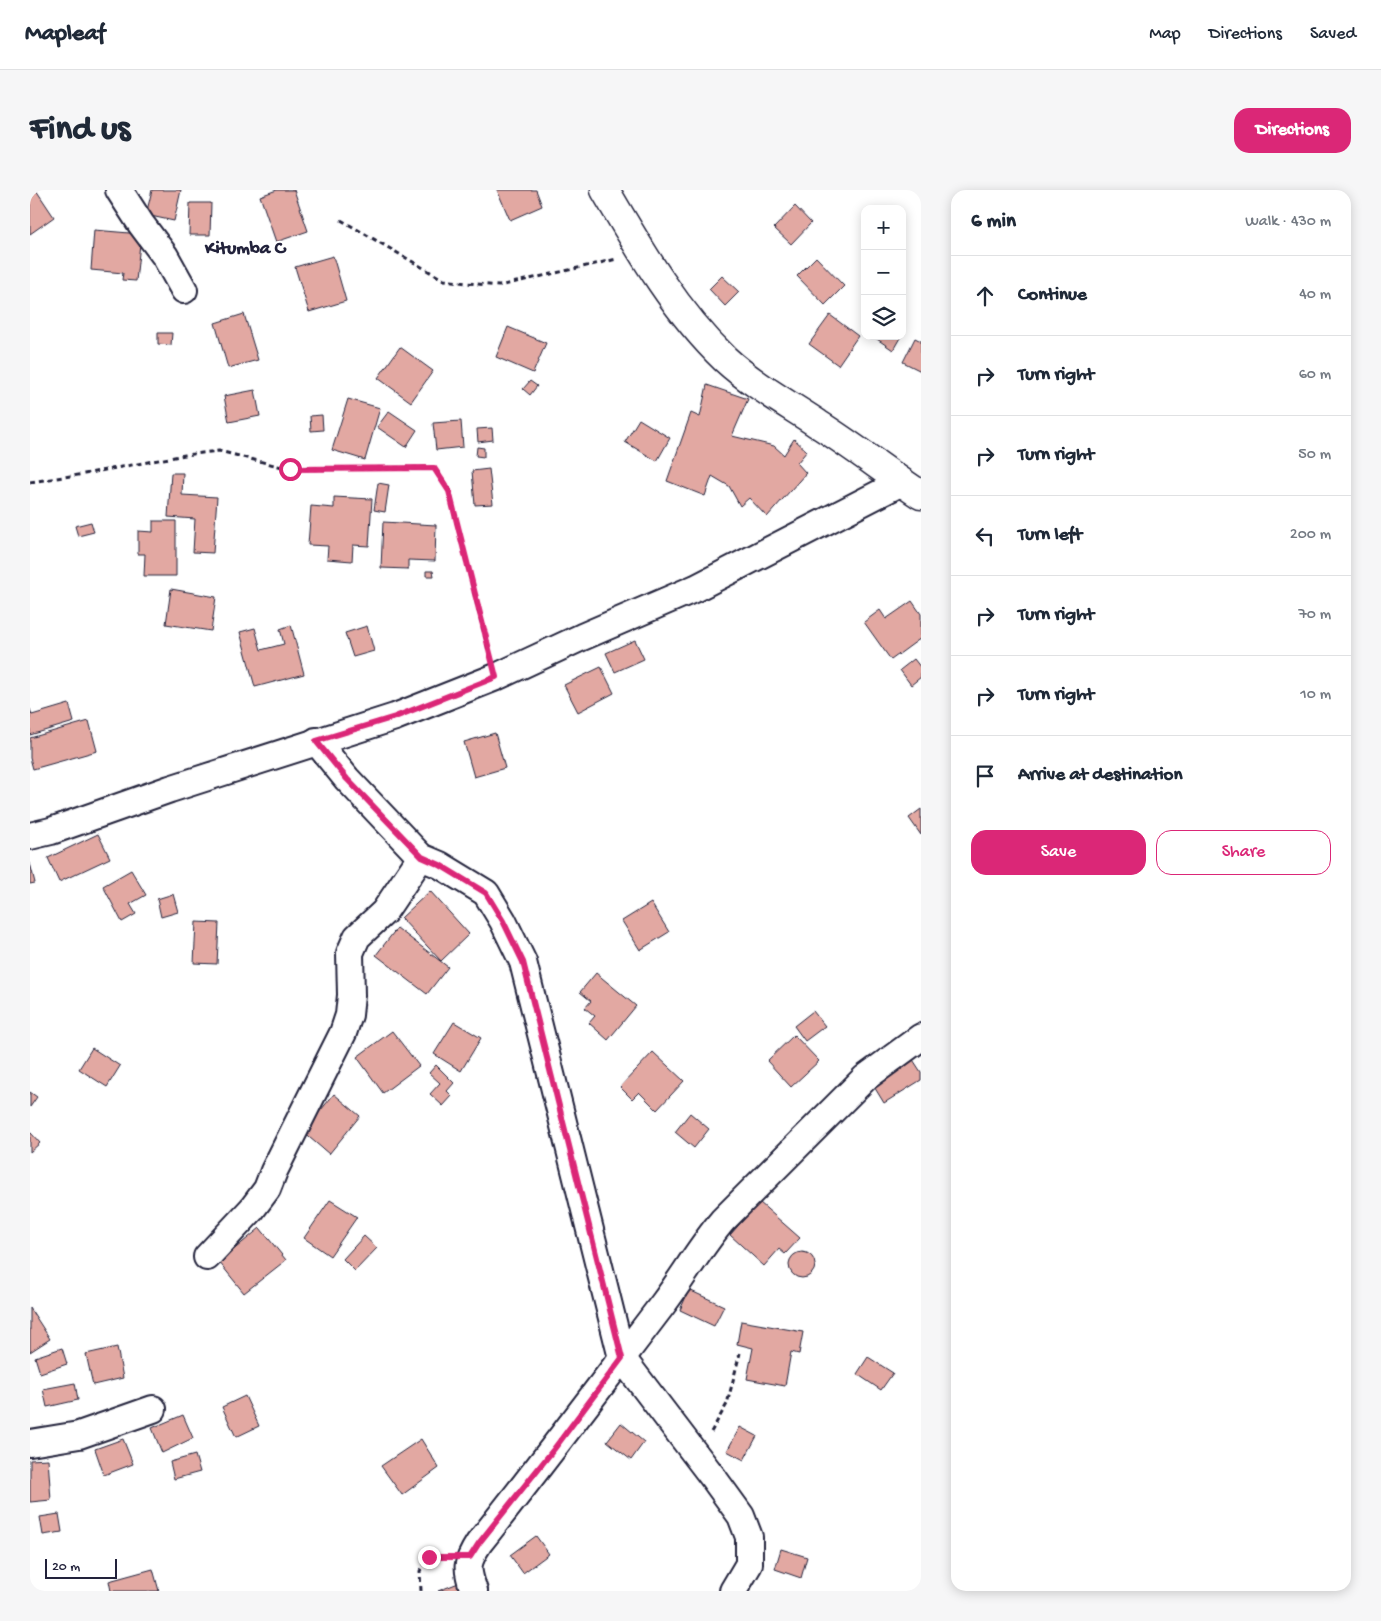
<!DOCTYPE html>
<meta charset="utf-8">
<style>
body{margin:0;font-family:"Gochi Hand",sans-serif;background:#f6f6f7;color:#1f2937}
.controls{position:absolute;right:15px;top:15px;display:grid;overflow:hidden;border-radius:10px;box-shadow:0 2px 12px #0003}
.controls button{width:45px;height:45px;display:grid;place-items:center;padding:0;border:0;border-bottom:1px solid #e0e1e3;background:#fff;color:#1f2937;font:25px sans-serif}
.scale{position:absolute;left:15px;bottom:12px;width:72px;box-sizing:border-box;padding-left:5px;border:2px solid #22223b;border-top:0;font-size:14px;line-height:18px;white-space:nowrap;color:#22223b;-webkit-text-stroke:4px #fff;paint-order:stroke}
.stop{position:absolute;width:15px;height:15px;margin:-11px;border:4px solid #db2777;border-radius:50%;background:#fff}
.stop.end{background:#db2777;border-color:#fff;box-shadow:0 1px 5px #0008}
.list{margin:0;padding:0;list-style:none}
h2{display:flex;justify-content:space-between;align-items:center;height:65px;margin:0;padding:0 20px;font-size:21px}
h2 small{font-size:16px;font-weight:400;color:#747a83}
.list li{display:grid;grid-template-columns:32px 1fr auto;gap:15px;align-items:center;box-sizing:border-box;height:80px;padding:0 20px;border-top:1px solid #e0e1e3}
.list b{display:block;font-size:19px;white-space:nowrap}
.list em{font-size:16px;font-style:normal;color:#747a83}
.actions{display:flex;gap:10px;padding:15px 20px}
.actions a{flex:1;padding:11px 0;border:1px solid #db2777;border-radius:15px;text-align:center;font-size:18px;color:#db2777}
.actions .main{background:#db2777;color:#fff}
.icon{flex:none;width:28px;height:28px;fill:none;stroke:currentColor;stroke-width:2;stroke-linecap:round;stroke-linejoin:round}
.map{position:relative;flex:none;width:891px;height:1401px;overflow:hidden;border-radius:15px}
header{display:flex;align-items:center;gap:30px;box-sizing:border-box;height:70px;padding:0 25px;background:#fff;border-bottom:1px solid #e0e1e3}
header strong{font-size:24px}
nav{display:flex;gap:28px;margin-inline-start:auto;font-size:18px}
.intro{display:flex;align-items:center;justify-content:space-between;box-sizing:border-box;height:120px;padding:0 30px}
h1{margin:0;font-size:35px}
.button{padding:12px 22px;border-radius:15px;background:#db2777;color:#fff;font-size:18px;font-weight:700}
main{display:flex;gap:30px;padding:0 30px}
aside{flex:1;background:#fff;border-radius:15px;box-shadow:0 2px 12px #0003}
.map>svg:first-child{display:block}
.building{fill:#e2a8a2;stroke:#22223b}
.lines{fill:none;stroke-linecap:round;stroke-linejoin:round}
.street-casing{stroke:#22223b;stroke-width:30}
.secondary-casing{stroke:#22223b;stroke-width:31}
.path{stroke:#22223b;stroke-width:3;stroke-dasharray:5 4;stroke-linecap:butt}
.street{stroke:#fff;stroke-width:26}
.secondary{stroke:#fff;stroke-width:28}
.route{stroke:#db2777;stroke-width:6}
.labels{text-anchor:middle;dominant-baseline:central;stroke-width:4;stroke-linejoin:round;paint-order:stroke}
.quarter-label{font-size:19px;font-weight:bold;fill:#22223b;stroke:#fff}
</style>
<header>
<strong>Mapleaf</strong>
<nav><a>Map</a><a>Directions</a><a>Saved</a></nav>
</header>
<div class="intro"><h1>Find us</h1><a class="button">Directions</a></div>
<main>
<div class="map">
<svg width="891" height="1401" viewBox="0 0 891 1401">
<rect width="100%" height="100%" fill="#fff"/>
<filter id="ink" filterUnits="userSpaceOnUse"><feTurbulence type="fractalNoise" baseFrequency=".02" numOctaves="2"/><feDisplacementMap in="SourceGraphic" scale="10" xChannelSelector="R" yChannelSelector="G"/><feConvolveMatrix kernelMatrix="1 2 1 2 8 2 1 2 1" color-interpolation-filters="sRGB"/></filter>
<g filter="url(#ink)">
<g class="building">
<path d="M0,0H6L24,27L0,44Z"/>
<path d="M122,0H151L144,31L116,25Z"/>
<path d="M247,0H264L278,41L246,52L230,6Z"/>
<path d="M467,0H506L512,16L480,30Z"/>
<path d="M160,13H181L180,45H159Z"/>
<path d="M765,16L781,33L761,54L744,38Z"/>
<path d="M64,40L111,44L106,91L92,90L93,83L61,80Z"/>
<path d="M303,66L316,111L279,122L265,77Z"/>
<path d="M786,67L814,96L795,115L767,86Z"/>
<path d="M692,86L709,102L695,116L679,99Z"/>
<path d="M214,124L228,170L198,178L185,133Z"/>
<path d="M800,125L828,146L808,175L779,154Z"/>
<path d="M478,137L516,153L503,183L466,167Z"/>
<path d="M128,143H142L141,155L128,154Z"/>
<path d="M844,146H871L863,160L844,147Z"/>
<path d="M885,148L891,151V181L873,172Z"/>
<path d="M370,157L403,181L381,212L348,188Z"/>
<path d="M500,191L507,196L500,205L493,199Z"/>
<path d="M677,195L718,209L702,246L744,256L754,265L764,249L777,261L767,273L776,283L737,327L719,308L710,316L699,296L682,286L675,306L637,291L661,223L670,227Z"/>
<path d="M225,200L230,226L199,232L194,206Z"/>
<path d="M318,209L350,218L335,270L302,260Z"/>
<path d="M359,221L387,240L376,257L347,237Z"/>
<path d="M292,225L293,240L281,241L280,226Z"/>
<path d="M609,229L640,248L627,271L595,252Z"/>
<path d="M431,231L433,257L406,260L403,233Z"/>
<path d="M462,238L463,250L448,252L447,239Z"/>
<path d="M447,257L454,258V267L446,266Z"/>
<path d="M459,279L463,314L445,315L442,281Z"/>
<path d="M141,283H153L152,305L187,307L183,363L163,362L165,329L138,327Z"/>
<path d="M348,293L359,295L355,322L344,320Z"/>
<path d="M304,307L342,309L339,356L323,355L322,371L297,369L298,356L278,355L281,316L304,318Z"/>
<path d="M123,331H146V386H114L115,364H108V341L123,342Z"/>
<path d="M61,332L64,342L48,346L45,336Z"/>
<path d="M353,332L406,335L405,371L378,370V379L351,378Z"/>
<path d="M396,381H403L404,386H396Z"/>
<path d="M141,399L186,407L181,441L136,434Z"/>
<path d="M882,411L891,424V448L861,470L834,432L850,420L856,429Z"/>
<path d="M261,435L274,484L225,497L210,442L225,438L231,460L254,454L250,439Z"/>
<path d="M337,436L344,461L323,467L315,443Z"/>
<path d="M605,450L614,469L585,482L576,463Z"/>
<path d="M884,469L891,478V487L881,495L870,480Z"/>
<path d="M571,477L584,503L548,522L534,495Z"/>
<path d="M39,514L44,532L0,545V519L2,525Z"/>
<path d="M59,531L67,561L3,579L0,568V548Z"/>
<path d="M465,543L475,578L444,587L434,552Z"/>
<path d="M891,619V645L879,628Z"/>
<path d="M68,644L80,668L29,692L18,668Z"/>
<path d="M0,673L5,693L0,694Z"/>
<path d="M101,680L116,705L100,714L106,724L92,732L73,696Z"/>
<path d="M400,701L439,744L411,771L371,728Z"/>
<path d="M143,704L148,722L131,727L127,709Z"/>
<path d="M621,713L639,742L610,760L592,731Z"/>
<path d="M166,732L189,733L187,774L164,773Z"/>
<path d="M367,738L418,777L397,804L346,765Z"/>
<path d="M566,783L606,816L578,850L559,833L565,826L555,818L561,811L550,802Z"/>
<path d="M783,821L795,836L775,851L764,836Z"/>
<path d="M424,832L451,848L431,881L404,864Z"/>
<path d="M362,841L389,876L353,903L327,867Z"/>
<path d="M764,845L789,871L761,897L737,871Z"/>
<path d="M62,858L90,876L77,897L49,879Z"/>
<path d="M623,862L654,891L627,920L609,902L602,909L590,897Z"/>
<path d="M880,865L891,882V890L854,913L840,890Z"/>
<path d="M406,875L424,893L417,901L422,906L413,916L400,904L410,893L399,883Z"/>
<path d="M0,902L7,907L0,917Z"/>
<path d="M304,904L330,926L299,964L273,942Z"/>
<path d="M660,923L679,939L664,958L645,942Z"/>
<path d="M0,943H1L10,953L0,962Z"/>
<path d="M300,1010L327,1027L300,1066L274,1048Z"/>
<path d="M729,1012L770,1048L755,1064L749,1059L734,1076L700,1045Z"/>
<path d="M230,1038L256,1070L214,1103L189,1072Z"/>
<path d="M334,1046L347,1058L325,1081L313,1069Z"/>
<circle cx="772" cy="1075" r="13"/>
<path d="M659,1100L694,1116L684,1136L650,1120Z"/>
<path d="M0,1118L20,1149L0,1162Z"/>
<path d="M711,1131L773,1142L769,1164L761,1162L755,1196L717,1189L723,1158L707,1154Z"/>
<path d="M87,1157L93,1188L63,1195L56,1164Z"/>
<path d="M32,1158L37,1174L10,1183L5,1167Z"/>
<path d="M838,1167L863,1183L851,1200L827,1184Z"/>
<path d="M45,1193L48,1210L17,1217L13,1199Z"/>
<path d="M215,1206L229,1236L206,1247L192,1217Z"/>
<path d="M153,1225L163,1248L132,1263L122,1238Z"/>
<path d="M591,1233L614,1252L601,1270L577,1251Z"/>
<path d="M710,1237L727,1246L714,1270L697,1261Z"/>
<path d="M93,1249L103,1274L74,1285L65,1259Z"/>
<path d="M391,1249L409,1278L372,1305L351,1276Z"/>
<path d="M165,1265L170,1282L144,1289L140,1272Z"/>
<path d="M18,1269L21,1310L0,1312V1270Z"/>
<path d="M29,1324L32,1342L13,1345L10,1327Z"/>
<path d="M506,1346L519,1364L493,1383L480,1365Z"/>
<path d="M751,1359L777,1367L771,1388L745,1379Z"/>
<path d="M123,1379L129,1401H81L79,1391Z"/>
<path d="M431,1392L435,1401H408Z"/>
</g>
<g class="lines">
<g class="street-casing">
<g id="street">
<path d="M89,0L111,34L135,66L154,100"/>
<path d="M286,551L317,589L391,667L410,675L456,703L473,731L493,772L592,1168L682,1286L711,1326L719,1347V1374L703,1401"/>
<path d="M0,646L21,641L140,599L365,527L466,487L552,447L666,398L872,292"/>
<path d="M177,1067L222,1019L237,999L244,981L313,843L319,825L321,805L320,763L327,747L354,722L391,667"/>
<path d="M0,1253L49,1245L123,1219"/>
<path d="M444,1401C436,1378 436,1373 449,1353C512,1274 572,1194 633,1114C654,1086 670,1057 693,1030L835,888L891,847"/>
</g>
</g>
<g class="secondary-casing">
<path id="secondary" d="M575,0C610,60 645,121 695,169C722,194 758,214 788,234C823,256 856,282 891,305"/>
</g>
<g class="path">
<path d="M311,30L414,90L437,93L469,96L587,69"/>
<path d="M0,292L54,284L155,265L189,261L260,279L404,278L419,301L459,462"/>
<path d="M681,1242L697,1214L710,1163"/>
<path d="M391,1401L390,1381L399,1367H414"/>
</g>
<use href="#street" class="street"/>
<use href="#secondary" class="secondary"/>
</g>
</g>
<g class="lines" filter="url(#ink)">
<path class="route" d="M260,279L404,278L419,301L466,487L365,527L286,551L317,589L392,667L410,675L456,703L473,731L493,772L592,1168L524,1259L449,1353L440,1367H399"/>
</g>
<g class="labels">
<g class="quarter-label">
<text x="215" y="59">Kitumba C</text>
</g>
</g>
</svg>
<div class="controls">
<button>+</button>
<button>−</button>
<button><svg class="icon" aria-label="layers" viewBox="0 0 24 24"><path d="M12 4l9 5-9 5-9-5zM3 14l9 5 9-5"/></svg></button>
</div>
<div class="scale">20 m</div>
<div class="stop" style="left:260px;top:279px"></div>
<div class="stop end" style="left:399px;top:1367px"></div>
</div>
<aside>
<h2>6 min<small>Walk · 430 m</small></h2>
<ul class="list">
<li><svg class="icon" aria-label="ahead" viewBox="0 0 24 24"><path d="M12 20V5M6 11l6-6 6 6"/></svg><div><b>Continue</b></div><em>40 m</em></li>
<li><svg class="icon" aria-label="right" viewBox="0 0 24 24"><path d="M7 20v-9h11M14 6l5 5-5 5"/></svg><div><b>Turn right</b></div><em>60 m</em></li>
<li><svg class="icon" aria-label="right" viewBox="0 0 24 24"><path d="M7 20v-9h11M14 6l5 5-5 5"/></svg><div><b>Turn right</b></div><em>50 m</em></li>
<li><svg class="icon" aria-label="left" viewBox="0 0 24 24"><path d="M17 20v-9H6M10 6l-5 5 5 5"/></svg><div><b>Turn left</b></div><em>200 m</em></li>
<li><svg class="icon" aria-label="right" viewBox="0 0 24 24"><path d="M7 20v-9h11M14 6l5 5-5 5"/></svg><div><b>Turn right</b></div><em>70 m</em></li>
<li><svg class="icon" aria-label="right" viewBox="0 0 24 24"><path d="M7 20v-9h11M14 6l5 5-5 5"/></svg><div><b>Turn right</b></div><em>10 m</em></li>
<li><svg class="icon" aria-label="arrive" viewBox="0 0 24 24"><path d="M6 21V4h12l-3 4 3 4H6"/></svg><div><b>Arrive at destination</b></div></li>
</ul>
<div class="actions"><a class="main">Save</a><a>Share</a></div>
</aside>
</main>
